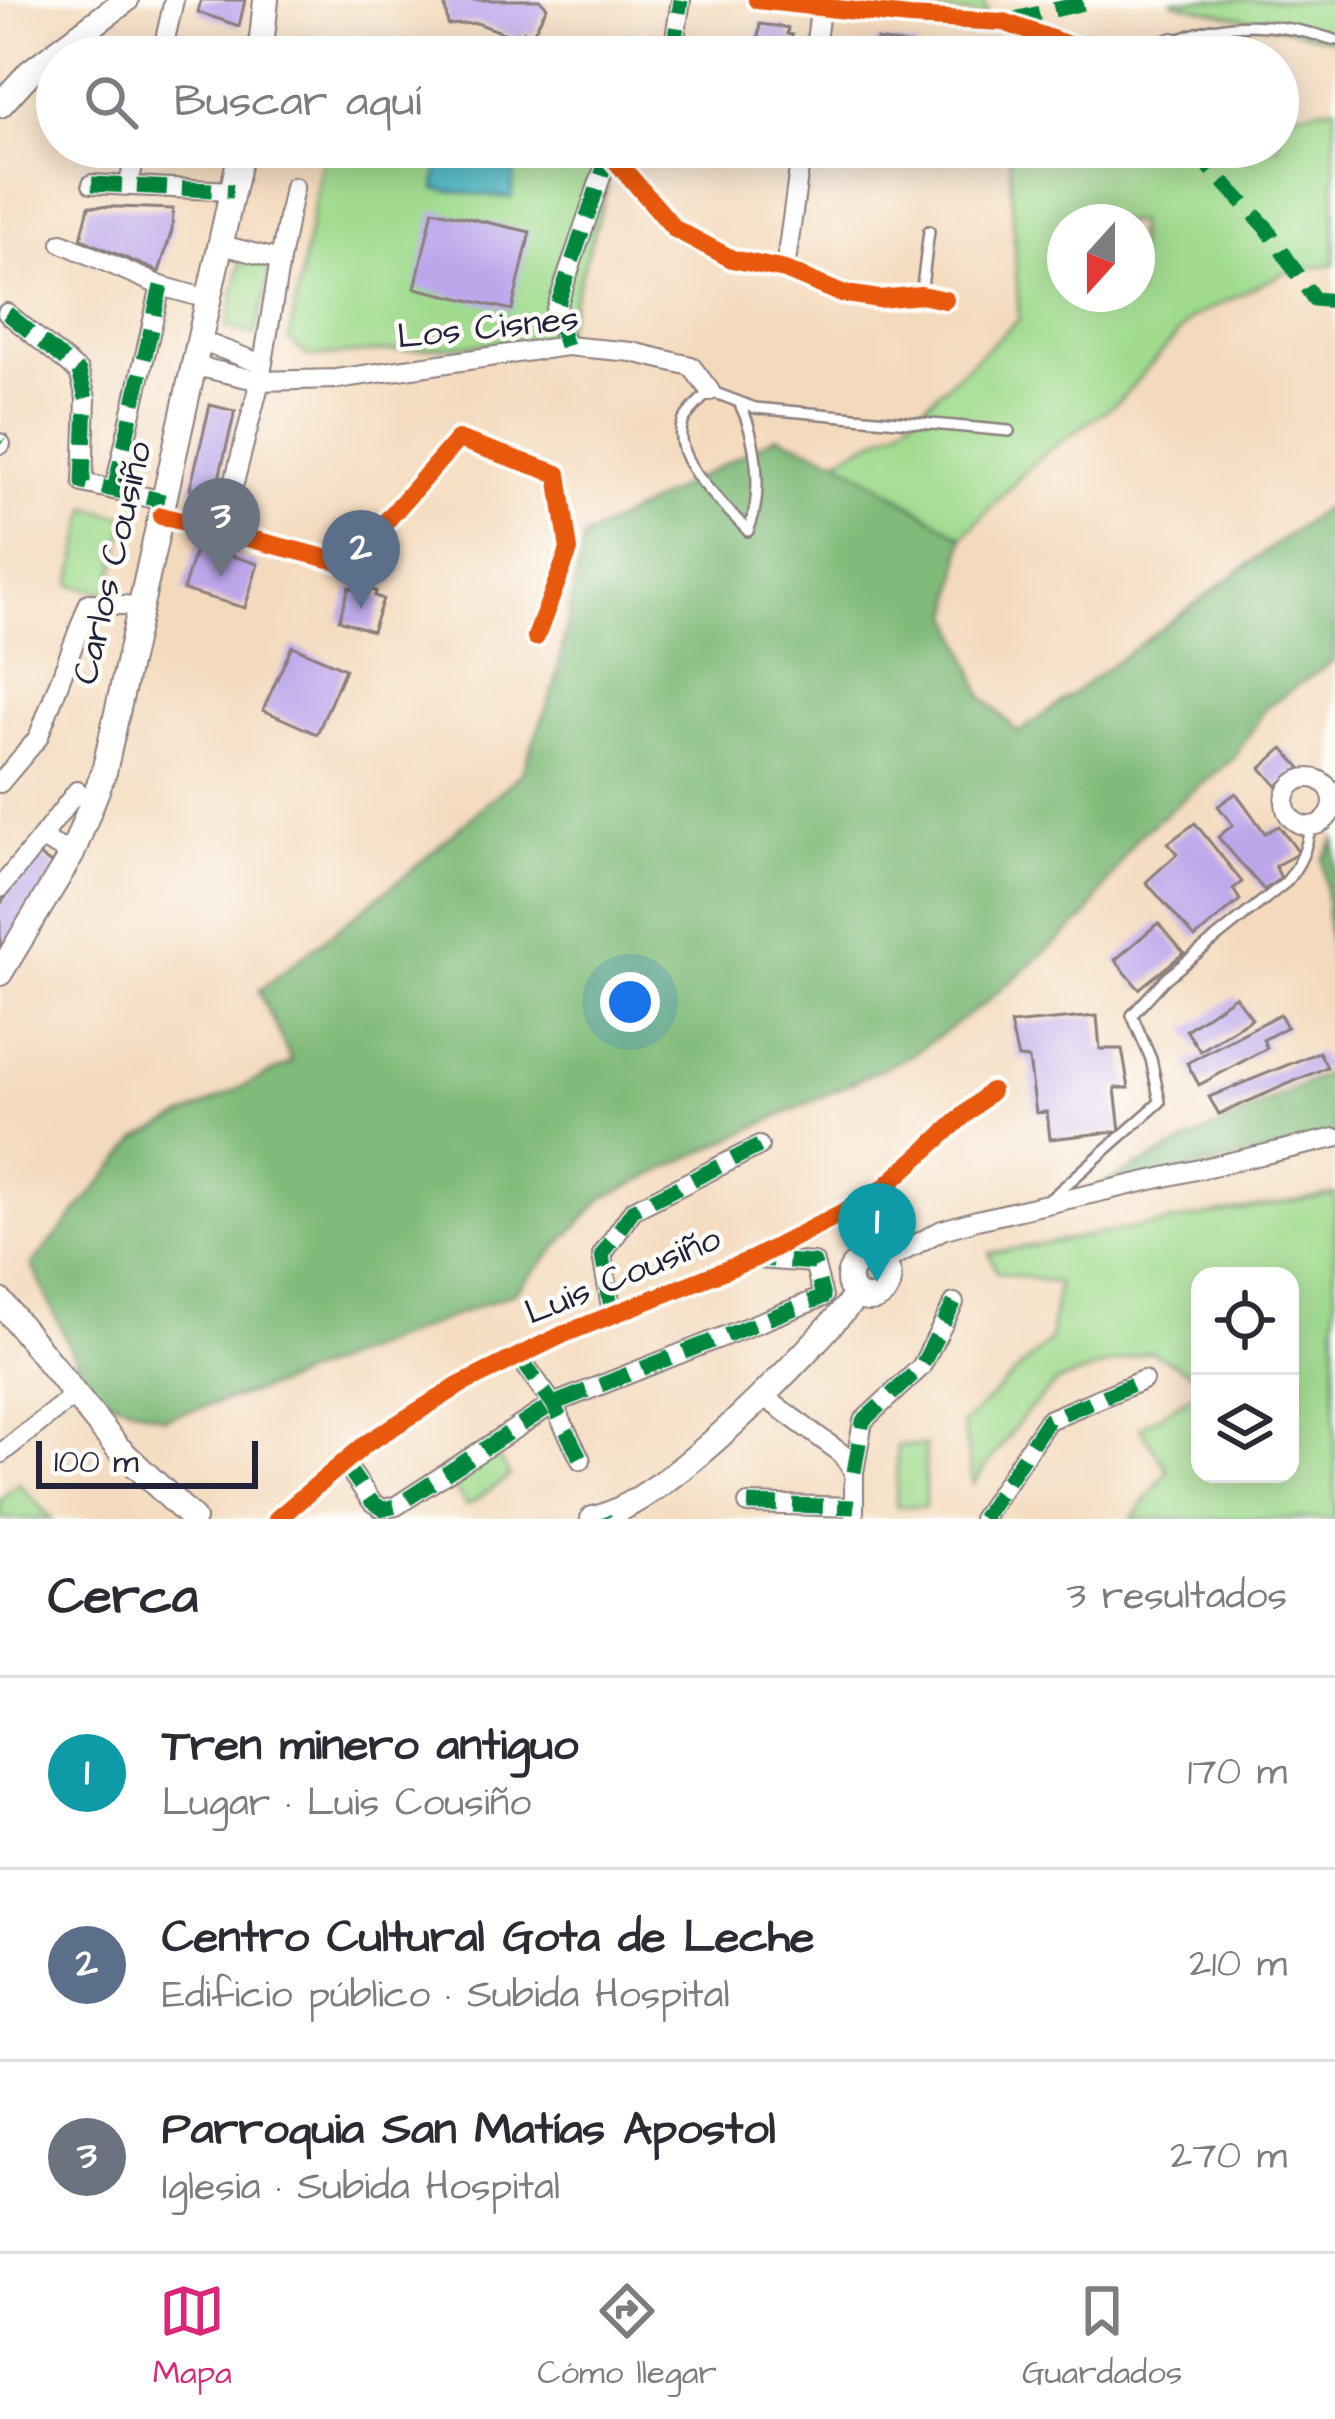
<!DOCTYPE html>
<html lang="es">
<meta charset="utf-8">
<style>
body{margin:0;font-family:"Architects Daughter",sans-serif;background:#f7f7f7;color:#2b2b33}
.controls{position:absolute;right:36px;bottom:36px;display:grid;overflow:hidden;border-radius:24px;box-shadow:0 6px 30px #0003}
.controls button{width:108px;height:108px;display:grid;place-items:center;padding:0;border:0;border-bottom:3px solid #e1e1e2;background:#fff;color:#2b2b33;font:60px sans-serif}
.compass{position:absolute;left:1047px;top:204px;width:108px;height:108px;border-radius:50%;background:#fff;box-shadow:0 6px 30px #0003;rotate:201deg}
.scale{position:absolute;left:36px;bottom:30px;width:222px;box-sizing:border-box;padding-left:12px;border:6px solid #22223b;border-top:0;font-size:33px;line-height:42px;white-space:nowrap;color:#22223b;-webkit-text-stroke:9px #fdfcf7;paint-order:stroke}
.you{position:absolute;left:630px;top:1002px;width:42px;height:42px;margin:-30px;border:9px solid #fff;border-radius:50%;background:#1a73e8;box-shadow:0 0 0 18px #1a73e833}
.badge{display:grid;place-items:center;width:78px;height:78px;border-radius:50%;background:#db2777;color:#fff;font-size:39px;font-weight:700}
.pin{position:absolute;translate:-50% -99px;filter:drop-shadow(0 3px 6px #0008)}
.pin::after{content:'';position:absolute;top:63px;width:42px;height:36px;background:inherit;clip-path:polygon(0 0,100% 0,50% 100%)}
.list{margin:0;padding:0;list-style:none}
h2{display:flex;justify-content:space-between;align-items:center;height:156px;margin:0;padding:0 48px;font-size:51px}
h2 small{font-size:39px;font-weight:400;color:#7c7c81}
.list li{display:grid;grid-template-columns:78px 1fr auto;gap:36px;align-items:center;box-sizing:border-box;height:192px;padding:0 48px;border-top:3px solid #e1e1e2}
.list b{display:block;font-size:45px;white-space:nowrap}
.list p{margin:0;font-size:39px;white-space:nowrap;color:#7c7c81}
.list em{font-size:39px;font-style:normal;color:#7c7c81}
.icon{flex:none;width:66px;height:66px;fill:none;stroke:currentColor;stroke-width:2;stroke-linecap:round;stroke-linejoin:round}
.map{position:relative;flex:none;width:1335px;height:1519px;overflow:hidden}
.search{position:absolute;background:#fff;box-shadow:0 6px 30px #0003;left:36px;right:36px;top:36px;height:132px;display:flex;align-items:center;gap:30px;box-sizing:border-box;padding:0 42px;border-radius:66px;color:#7c7c81;font-size:45px}
.sheet{height:732px;background:#fff}
nav{display:flex;justify-content:space-around;align-items:center;box-sizing:border-box;height:168px;border-top:3px solid #e1e1e2;background:#fff;font-size:33px;color:#7c7c81}
nav a{display:grid;justify-items:center;gap:6px}
nav .on{color:#db2777}
.map>svg:first-child{display:block}
.green{fill:#a0db8e;stroke:#617e64;stroke-width:3;fill-rule:evenodd}
.forest{fill:#80bb79;stroke:#516e5a;stroke-width:3}
.water{fill:#4ab7c5;stroke:#366c80;stroke-width:3}
.building{fill:#bca7eb}
.lines{fill:none;stroke-linecap:round;stroke-linejoin:round}
.lane-casing{stroke:#8b7e7c;stroke-width:14}
.street-casing{stroke:#8b7e7c;stroke-width:22}
.secondary-casing{stroke:#8b7e7c;stroke-width:28}
.lane{stroke:#fff;stroke-width:9}
.street{stroke:#fff;stroke-width:18}
.secondary{stroke:#fff;stroke-width:24}
.quiet{stroke:#00873e;stroke-width:15;stroke-dasharray:30 15;stroke-linecap:butt}
.cycleway-casing{stroke:#fdfcf7;stroke-width:26}
.cycleway{stroke:#e8590c;stroke-width:18}
.labels{text-anchor:middle;dominant-baseline:central;stroke-width:9;stroke-linejoin:round;paint-order:stroke}
.street-label{font-size:36px;fill:#22223b;stroke:#fdfcf7}
</style>
<div class="map">
<svg width="1335" height="1519" viewBox="0 0 1335 1519">
<rect width="100%" height="100%" fill="#fdfcf7"/>
<filter id="ink" filterUnits="userSpaceOnUse"><feTurbulence type="fractalNoise" baseFrequency=".00833" numOctaves="2"/><feDisplacementMap in="SourceGraphic" scale="24" xChannelSelector="R" yChannelSelector="G"/><feConvolveMatrix kernelMatrix="1 2 1 2 8 2 1 2 1" color-interpolation-filters="sRGB"/></filter>
<filter id="wash" filterUnits="userSpaceOnUse"><feTurbulence type="fractalNoise" baseFrequency=".004" numOctaves="4" result="noise"/><feDisplacementMap in="SourceGraphic" scale="48" xChannelSelector="R" yChannelSelector="G"/><feGaussianBlur stdDeviation="2.7" result="paint"/><feColorMatrix in="noise" values="0 0 0 0 0 0 0 0 0 0 0 0 0 0 0 0 0 1.4 0 .05"/><feComposite in="paint" operator="in"/></filter>
<g filter="url(#wash)">
<rect width="100%" height="100%" fill="#f4dabd"/>
<g class="green">
<path d="M811,0H983L988,16Z"/>
<path d="M1173,0H1335V40L1173,2Z"/>
<path d="M1335,106V264L1286,272L1192,318L1119,401L1038,458L963,537L837,459L900,427L1019,319L1009,148L1278,147V114ZM1065,222H1137V294H1065Z"/>
<path d="M335,147H581L608,186L562,338L309,357L289,340L322,161Z"/>
<path d="M244,246L274,256L255,335L227,327Z"/>
<path d="M88,508L127,517L109,594L71,585Z"/>
<path d="M1335,1194V1519H1132L1168,1471L1140,1427L1200,1391V1474H1290V1276H1200V1378L1150,1351L1057,1382L1026,1413L973,1484L963,1424L1050,1340L1058,1283L997,1272L989,1253Z"/>
<path d="M897,1446H925V1507L896,1506Z"/>
<path d="M494,1452L510,1476L467,1506L451,1483Z"/>
<path d="M18,1483L52,1519H4L0,1515V1500Z"/>
</g>
<g class="forest">
<path d="M777,436L837,459L963,537L952,615L982,696L1019,733L1335,501V660L1267,706L1234,758L1136,838L1085,918L985,1003L911,1055L603,1198L515,1292L274,1386L165,1418L91,1393L32,1265L138,1139L292,1062L259,991L406,875L522,772L555,686L584,538Z"/>
<path d="M1335,840V973L1331,965L1323,859Z"/>
<path d="M1335,1069V1138L1086,1192Z"/>
</g>
<path class="water" d="M439,157L515,166L511,198L435,189Z"/>
<g id="blocks">
<g class="building">
<path d="M201,0H245L239,26L198,12Z"/>
<path d="M444,0H540L547,7L532,35L524,31L522,40L477,23L448,25Z"/>
<path d="M760,24L788,28L787,34L792,35L789,57H755Z"/>
<path d="M877,40L917,46L915,57H875Z"/>
<path d="M89,206L173,209L172,230L159,272L81,239Z"/>
<path d="M433,210L530,232L512,310L415,288Z"/>
<path d="M210,405L235,411L215,495L190,489Z"/>
<path d="M197,545L258,564L245,608L183,590Z"/>
<path d="M358,586L376,591L375,596L383,599L372,631L339,620L349,587L357,590Z"/>
<path d="M292,646L345,669L317,734L263,710Z"/>
<path d="M1283,748L1301,768L1277,786L1261,768Z"/>
<path d="M1236,793L1265,833L1279,826L1299,853L1275,866L1281,878L1264,890L1218,837L1233,825L1218,806Z"/>
<path d="M1195,823L1242,882L1233,889L1240,900L1195,938L1146,882L1177,854L1168,843Z"/>
<path d="M36,853L58,869L0,953V905Z"/>
<path d="M1158,923L1184,953L1139,989L1115,960Z"/>
<path d="M1235,996L1252,1018L1200,1051L1186,1030Z"/>
<path d="M1280,1014L1287,1027L1263,1040L1267,1048L1199,1085L1187,1063Z"/>
<path d="M1097,1016L1100,1049H1122L1129,1088H1115L1120,1131L1050,1139L1047,1112L1036,1113L1029,1059L1018,1058L1010,1024Z"/>
<path d="M1319,1052L1327,1067L1219,1114L1209,1097Z"/>
</g>
</g>
</g>
<g filter="url(#ink)">
<use href="#blocks" fill-opacity="0" stroke="#8b7e7c" stroke-width="3"/>
<g class="lines">
<g class="lane-casing">
<g id="lane">
<path d="M1173,42C1228,17 1278,23 1335,40"/>
<path d="M921,295L929,231"/>
<path d="M739,402C757,437 764,495 748,531C725,505 666,458 684,420C690,410 701,400 710,391L755,408L1009,431"/>
<path d="M1049,1200L1160,1102L1151,1059L1132,1015L1165,979L1285,883C1300,865 1307,850 1310,826"/>
</g>
</g>
<g class="street-casing">
<g id="street">
<path d="M757,0L909,17L1004,22L1102,57"/>
<path d="M425,54L437,57"/>
<path d="M161,57L174,0"/>
<path d="M672,57L681,0"/>
<path d="M814,57L820,10"/>
<path d="M1137,57L1173,42"/>
<path d="M604,147L675,229L732,259L785,270L840,293L879,299L921,295L945,300"/>
<path d="M92,184L233,191"/>
<path d="M128,186L138,147"/>
<path d="M62,243L161,286L211,300"/>
<path d="M280,260L294,187"/>
<path d="M785,270L802,147"/>
<path d="M7,313L79,372L86,398L83,483L164,501"/>
<path d="M201,341L262,364"/>
<path d="M566,346L555,312L609,153"/>
<path d="M196,366L260,381L336,379L566,346L632,352L691,366L710,391"/>
<path d="M0,443L1,444"/>
<path d="M114,490L161,286"/>
<path d="M161,516L349,564L458,439L558,474L569,550L536,637"/>
<path d="M221,534L260,381L280,260L222,245"/>
<circle cx="1309" cy="802" r="24"/>
<path d="M0,783L38,738L89,603L138,606"/>
<path d="M41,838L77,791"/>
<path d="M0,888L41,838L72,854"/>
<path d="M882,1263L942,1230L977,1220L1335,1138"/>
<path d="M612,1313L602,1255L633,1210L759,1146"/>
<path d="M518,1355L553,1404L581,1460"/>
<path d="M760,1394L841,1453L854,1472"/>
<path d="M0,1454L73,1396"/>
<path d="M343,1461L372,1502L383,1509L396,1506L553,1404L823,1297L814,1263L758,1259"/>
<path d="M748,1504L854,1507"/>
<path d="M277,1519L367,1443L460,1385L564,1334L753,1259L876,1195L991,1091"/>
<path d="M854,1519V1472L863,1421L921,1367L954,1303"/>
<path d="M982,1519L1048,1420L1143,1380"/>
</g>
</g>
<g class="secondary-casing">
<g id="secondary">
<path d="M260,57L266,0"/>
<path d="M0,105L30,72L126,0"/>
<path d="M0,973L72,854L104,772L242,147"/>
<circle cx="869" cy="1279" r="20"/>
<path d="M0,1301L118,1448L193,1519"/>
<path d="M593,1519C665,1504 807,1354 857,1295"/>
</g>
</g>
<use href="#lane" class="lane"/>
<use href="#street" class="street"/>
<use href="#secondary" class="secondary"/>
<g class="quiet">
<path d="M1010,20L1097,0"/>
<path d="M672,57L681,0"/>
<path d="M1137,57L1173,42"/>
<path d="M1196,147L1198,155L1266,227L1314,299L1335,301"/>
<path d="M92,184L233,191"/>
<path d="M7,313L79,372L86,398L83,483L164,501"/>
<path d="M566,346L555,312L609,153"/>
<path d="M0,443L1,444"/>
<path d="M114,490L161,286"/>
<path d="M612,1313L602,1255L633,1210L759,1146"/>
<path d="M518,1355L553,1404L581,1460"/>
<path d="M343,1461L372,1502L383,1509L396,1506L553,1404L823,1297L814,1263L759,1259"/>
<path d="M854,1472L863,1421L921,1367L954,1303"/>
<path d="M748,1504L854,1507"/>
<path d="M604,1517L605,1519"/>
<path d="M982,1519L1048,1420L1143,1380"/>
</g>
<g class="cycleway-casing">
<g id="cycleway">
<path d="M757,0L909,17L1004,22L1102,57"/>
<path d="M604,147L675,229L732,259L785,270L840,293L879,299L921,295L945,300"/>
<path d="M161,516L349,564L458,439L558,474L569,550L536,637"/>
<path d="M277,1519L367,1443L460,1385L564,1334L753,1259L876,1195L991,1091"/>
</g>
</g>
<use href="#cycleway" class="cycleway"/>
</g>
</g>
<g class="labels">
<g class="street-label">
<text transform="translate(488 328) rotate(-6)">Los Cisnes</text>
<text transform="translate(113 563) rotate(-77)">Carlos Cousiño</text>
<text transform="translate(623 1276) rotate(-22)">Luis Cousiño</text>
</g>
</g>
</svg>
<div class="controls">
<button><svg class="icon" aria-label="locate" viewBox="0 0 24 24"><circle cx="12" cy="12" r="6"/><path d="M12 2v4M12 18v4M2 12h4M18 12h4"/></svg></button>
<button><svg class="icon" aria-label="layers" viewBox="0 0 24 24"><path d="M12 4l9 5-9 5-9-5zM3 14l9 5 9-5"/></svg></button>
</div>
<svg class="compass" viewBox="-18 -18 36 36"><path d="M0-13l5 13h-10z" fill="#e53935"/><path d="M0 13l5-13h-10z" fill="#7c7c81"/></svg>
<div class="scale">100 m</div>
<div class="you"></div>
<div class="pin badge" style="left:877px;top:1282px;background:#0f9aa8">1</div>
<div class="pin badge" style="left:361px;top:609px;background:#5c6f8a">2</div>
<div class="pin badge" style="left:221px;top:577px;background:#6b7280">3</div>
<div class="search"><svg class="icon" aria-label="search" viewBox="0 0 24 24"><circle cx="10" cy="10" r="6"/><path d="M15 15l6 6"/></svg>Buscar aquí</div>
</div>
<section class="sheet">
<h2>Cerca<small>3 resultados</small></h2>
<ul class="list">
<li><span class="badge" style="background:#0f9aa8">1</span><div><b>Tren minero antiguo</b><p>Lugar · Luis Cousiño</p></div><em>170 m</em></li>
<li><span class="badge" style="background:#5c6f8a">2</span><div><b>Centro Cultural Gota de Leche</b><p>Edificio público · Subida Hospital</p></div><em>210 m</em></li>
<li><span class="badge" style="background:#6b7280">3</span><div><b>Parroquia San Matías Apostol</b><p>Iglesia · Subida Hospital</p></div><em>270 m</em></li>
</ul>
</section>
<nav>
<a class="on"><svg class="icon" aria-label="map" viewBox="0 0 24 24"><path d="M3 6l6-2 6 2 6-2v14l-6 2-6-2-6 2zM9 4v14M15 6v14"/></svg>Mapa</a>
<a><svg class="icon" aria-label="directions" viewBox="0 0 24 24"><path d="M12 3l9 9-9 9-9-9zM9 14v-3h6M13 9l2 2-2 2"/></svg>Cómo llegar</a>
<a><svg class="icon" aria-label="saved" viewBox="0 0 24 24"><path d="M7 4h10v16l-5-4-5 4z"/></svg>Guardados</a>
</nav>
